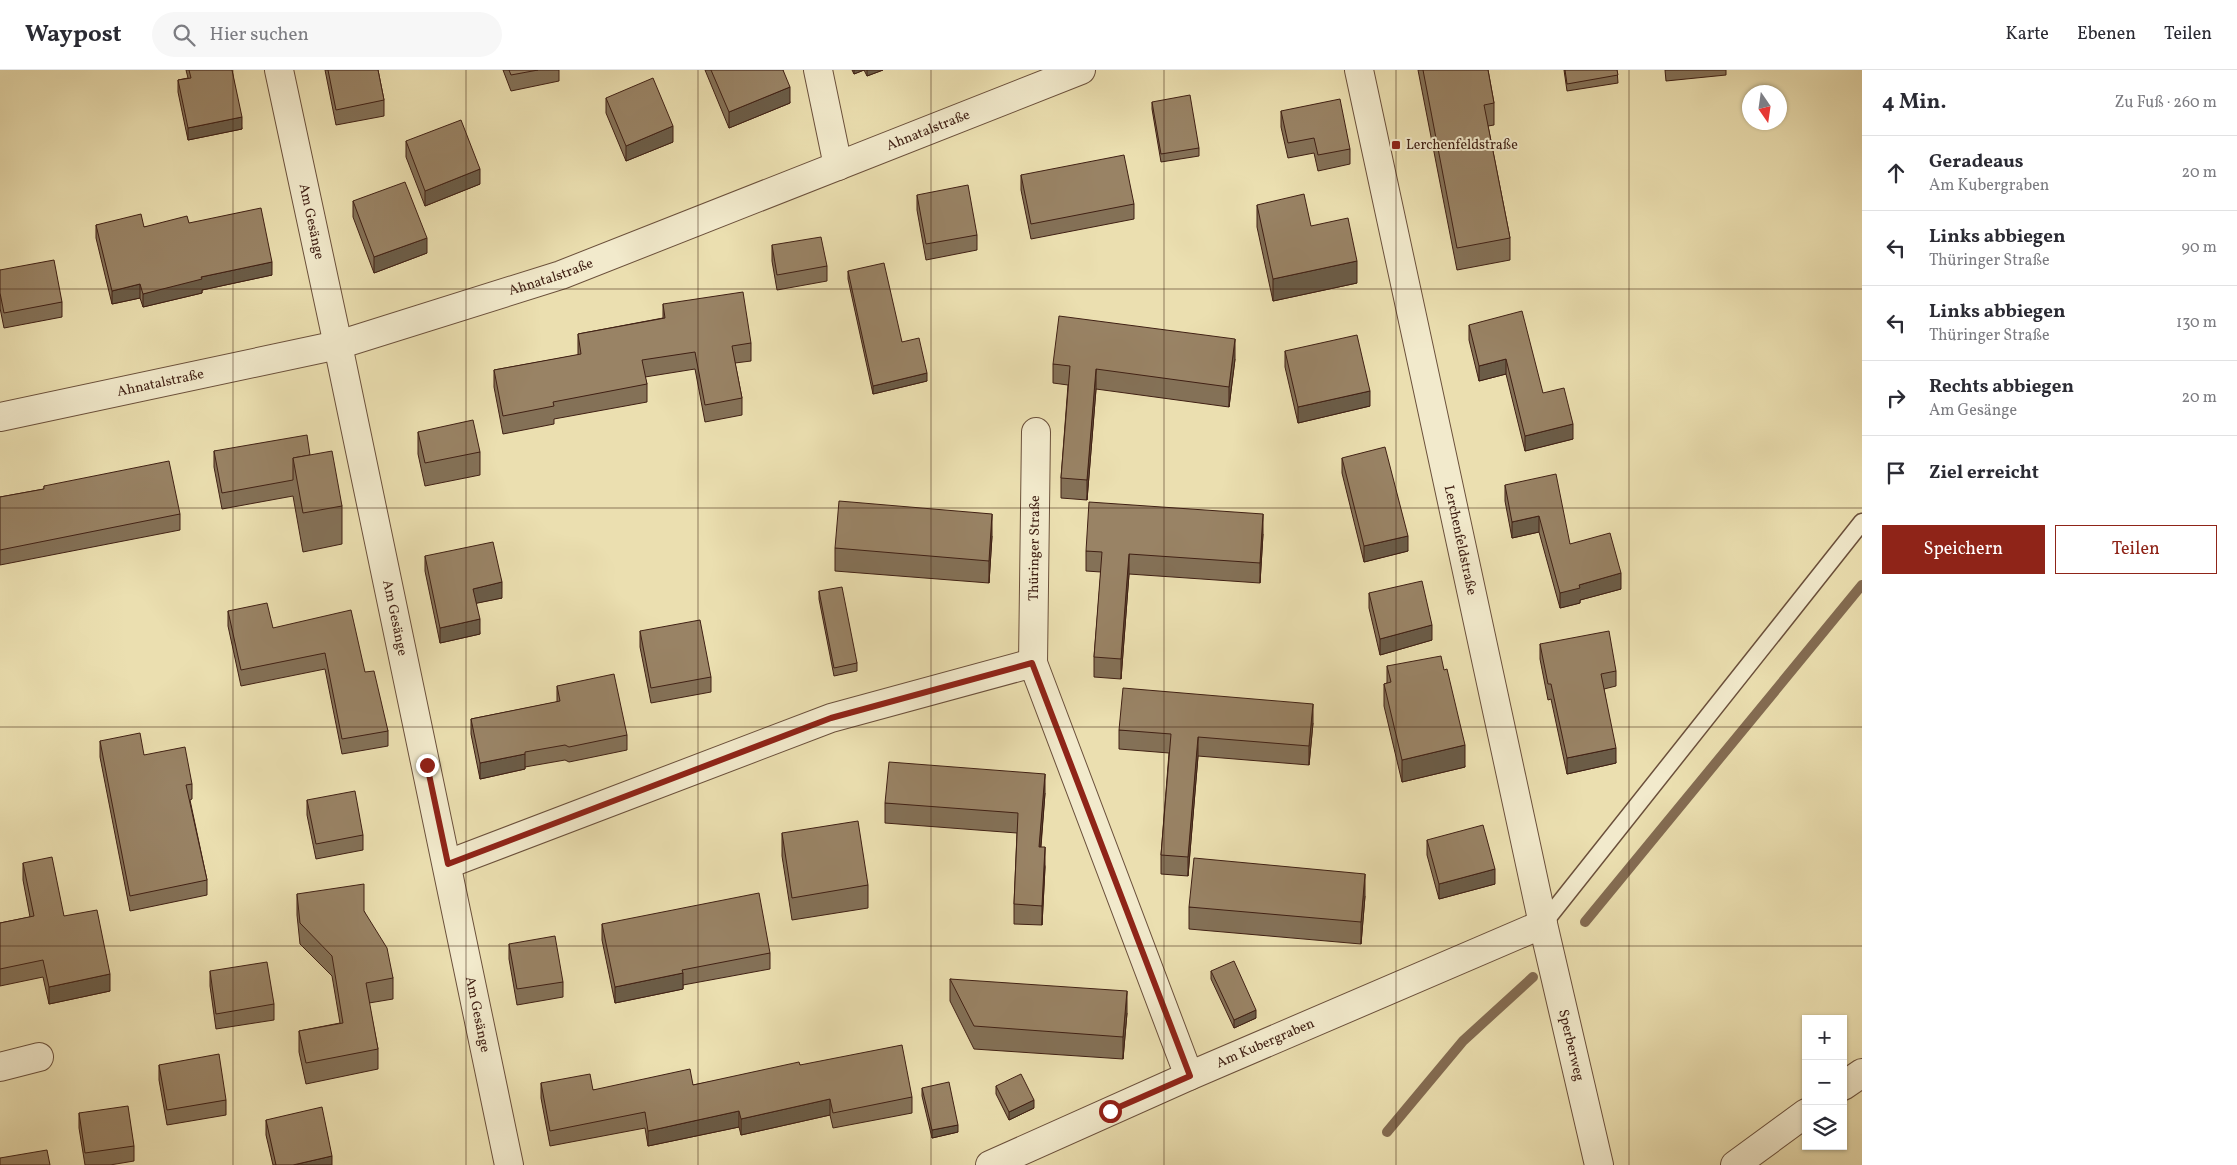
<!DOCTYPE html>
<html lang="de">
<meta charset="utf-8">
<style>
body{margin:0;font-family:Vollkorn,serif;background:#f7f7f7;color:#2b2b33}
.controls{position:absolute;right:15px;bottom:15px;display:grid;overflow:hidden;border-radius:0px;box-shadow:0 1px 4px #0004}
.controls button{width:45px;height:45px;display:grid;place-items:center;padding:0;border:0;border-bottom:1px solid #e1e1e2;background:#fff;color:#2b2b33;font:25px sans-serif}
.compass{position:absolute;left:1742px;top:15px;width:45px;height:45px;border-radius:50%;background:#fff;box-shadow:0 1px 4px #0004;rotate:167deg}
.stop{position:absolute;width:15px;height:15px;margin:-11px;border:4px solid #8f2418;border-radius:50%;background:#fff}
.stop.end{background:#8f2418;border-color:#fff;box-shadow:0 1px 5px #0008}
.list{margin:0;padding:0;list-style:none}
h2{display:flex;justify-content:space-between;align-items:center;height:65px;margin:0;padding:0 20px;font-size:21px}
h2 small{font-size:16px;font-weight:400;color:#7c7c81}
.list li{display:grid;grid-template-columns:32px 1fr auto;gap:15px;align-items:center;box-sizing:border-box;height:75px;padding:0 20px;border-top:1px solid #e1e1e2}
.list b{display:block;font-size:19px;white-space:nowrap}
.list p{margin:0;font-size:16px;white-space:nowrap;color:#7c7c81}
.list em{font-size:16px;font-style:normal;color:#7c7c81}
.actions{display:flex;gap:10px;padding:15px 20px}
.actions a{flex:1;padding:11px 0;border:1px solid #8f2418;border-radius:0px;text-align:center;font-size:18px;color:#8f2418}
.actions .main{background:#8f2418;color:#fff}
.icon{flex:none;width:28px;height:28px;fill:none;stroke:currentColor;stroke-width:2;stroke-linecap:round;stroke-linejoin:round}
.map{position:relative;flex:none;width:1862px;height:1095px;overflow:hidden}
header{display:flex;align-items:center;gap:30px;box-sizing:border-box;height:70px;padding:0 25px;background:#fff;border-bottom:1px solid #e1e1e2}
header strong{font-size:24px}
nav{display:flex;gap:28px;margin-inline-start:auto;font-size:18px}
.search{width:350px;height:45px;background:#f7f7f7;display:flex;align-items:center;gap:12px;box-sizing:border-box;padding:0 18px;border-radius:28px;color:#7c7c81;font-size:19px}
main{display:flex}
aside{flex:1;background:#fff}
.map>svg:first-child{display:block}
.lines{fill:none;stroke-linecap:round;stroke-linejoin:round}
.stream{stroke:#846c52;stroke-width:10}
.service-casing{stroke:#6b503b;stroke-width:19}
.minor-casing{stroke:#6b503b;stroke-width:30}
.tertiary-casing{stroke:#6b503b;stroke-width:30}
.service{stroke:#f2eacc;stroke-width:16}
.minor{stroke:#f2eacc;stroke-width:28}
.tertiary{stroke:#f2eacc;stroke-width:28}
.wall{fill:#847157;stroke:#402014}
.shaded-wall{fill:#6b5c47;stroke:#402014}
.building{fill:#998365;stroke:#402014}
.route{stroke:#8f2418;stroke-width:6}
.grid{fill:none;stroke:#402014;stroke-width:1;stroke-opacity:0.55}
.poi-dot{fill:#8f2418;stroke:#f2eacc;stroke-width:2}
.labels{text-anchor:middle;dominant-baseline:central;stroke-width:4;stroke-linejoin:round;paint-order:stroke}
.street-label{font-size:14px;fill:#402014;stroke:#f2eacc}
.poi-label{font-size:14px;fill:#402014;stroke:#f2eacc;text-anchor:start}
</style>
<header>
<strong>Waypost</strong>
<div class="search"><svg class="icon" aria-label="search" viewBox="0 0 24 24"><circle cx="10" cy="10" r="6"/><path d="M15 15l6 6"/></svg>Hier suchen</div>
<nav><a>Karte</a><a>Ebenen</a><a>Teilen</a></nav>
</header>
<main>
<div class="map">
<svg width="1862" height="1095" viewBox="0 0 1862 1095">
<rect width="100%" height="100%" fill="#ebdfb0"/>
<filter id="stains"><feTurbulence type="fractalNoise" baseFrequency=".004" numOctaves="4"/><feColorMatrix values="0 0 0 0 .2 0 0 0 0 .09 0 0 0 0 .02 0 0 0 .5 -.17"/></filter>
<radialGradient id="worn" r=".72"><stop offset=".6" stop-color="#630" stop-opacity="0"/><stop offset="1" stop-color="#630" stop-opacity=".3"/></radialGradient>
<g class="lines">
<g class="stream">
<path d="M1585,852L1862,515"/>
<path d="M1387,1062L1463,971L1533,907"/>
</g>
<g class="service-casing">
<path id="service" d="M1543,854L1862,452"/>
</g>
<g class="minor-casing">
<g id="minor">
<path id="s1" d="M279,0L338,275L509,1095"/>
<path d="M818,0L838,96"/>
<path id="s2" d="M1359,0L1543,854L1599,1095"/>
<path id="s3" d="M1033,593L1036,362"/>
<path d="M448,794L831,648L1033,593L1189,1006"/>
<path d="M0,997L39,987"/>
<path d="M1843,1016L1862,1003"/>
<path id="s4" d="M990,1095L1189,1006L1543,854"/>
<path d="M1735,1095L1806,1043"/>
</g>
</g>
<g class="tertiary-casing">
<g id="tertiary">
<path id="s5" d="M0,347L338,275L561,205L1081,0"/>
</g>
</g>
<use href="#service" class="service"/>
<use href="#minor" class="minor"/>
<use href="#tertiary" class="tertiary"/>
</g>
<g class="wall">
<path d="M186,0H232L242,59L188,70L178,22V10L188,8Z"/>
<path d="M325,0H378L384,30V46L336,55Z"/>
<path d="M503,0H559V11L511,21Z"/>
<path d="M705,0H783L790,33L729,58Z"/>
<path d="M852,0H883L867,6L864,0L854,4Z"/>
<path d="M1418,0H1488L1494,33V55L1488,56L1510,168V190L1457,200Z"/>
<path d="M1564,0H1617L1618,13L1567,21Z"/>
<path d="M1665,0H1726V5L1666,11Z"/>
<path d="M606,28L673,72L626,91L606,43Z"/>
<path d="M1152,32L1199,78V86L1161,92L1152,39Z"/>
<path d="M1281,41L1350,79V94L1318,101L1314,83L1288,88L1281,57Z"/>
<path d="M406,71L480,114L425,136L406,87Z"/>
<path d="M1021,105L1134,134V149L1031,169L1021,120Z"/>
<path d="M917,125L977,165V180L926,190L917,140Z"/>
<path d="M353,131L427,183L374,203L353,147Z"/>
<path d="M1257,135L1357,213L1273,231L1257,157Z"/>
<path d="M189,153L272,205L202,220V223L143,237L140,228L112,234L96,168V155L144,157Z"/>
<path d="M772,175L827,196V211L777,220L772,191Z"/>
<path d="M0,200L62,232V247L4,258L0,238Z"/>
<path d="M848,201L902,272L927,311L873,324L848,209Z"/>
<path d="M663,234L751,273V291L735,293L742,328V345L705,352L695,299L645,307L647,314V332L554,349V354L503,364L494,317V300L578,285V264L663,248Z"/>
<path d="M1469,255L1543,323L1573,369L1525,381L1506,304L1479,311L1469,270Z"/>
<path d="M1285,281L1370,336L1298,353L1285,297Z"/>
<path d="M1235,289L1229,337L1096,319L1087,430L1061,428V408L1068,315L1053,313V294Z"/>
<path d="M418,362L480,382V405L425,416L418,384Z"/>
<path d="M214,381L310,385L342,436V474L303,482L293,426L222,439L214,397Z"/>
<path d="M1342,388L1408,481L1364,492L1342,403Z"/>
<path d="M1505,415L1570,474L1621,519L1580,530V533L1560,538L1539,462L1512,468L1505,431Z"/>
<path d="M44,416L180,444V460L0,495V427L44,419Z"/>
<path d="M1263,464L1260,513L1129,504L1121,609L1094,607V587L1101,502L1086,501V481Z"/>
<path d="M992,466L989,513L835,501V478Z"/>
<path d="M425,486L502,528L476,533L480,564L440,573L425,501Z"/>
<path d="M819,521L857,593V601L834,606L819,529Z"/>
<path d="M1369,523L1432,570L1380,585L1369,538Z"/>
<path d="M228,541L273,558L365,602L388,661V676L342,684L325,599L241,616L228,556Z"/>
<path d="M640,561L711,607V622L651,633L640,577Z"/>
<path d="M1540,574L1616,601V616L1604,619L1616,693L1567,704L1551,629L1548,630L1540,589Z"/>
<path d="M1387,596L1444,600L1465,697L1402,712L1384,636V614L1387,613Z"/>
<path d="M557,616L627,665V680L569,692L565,690L525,697V699L480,709L471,664V649L557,632Z"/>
<path d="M1313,653L1309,695L1198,686L1188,806L1161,804V785L1169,683L1119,679V660Z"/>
<path d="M100,671L144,685L192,714V729L190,730L207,810V825L130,841L100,687Z"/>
<path d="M1045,723L1041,777L1045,797L1042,855L1014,854V834L1017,763L885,753V733Z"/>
<path d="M307,730L363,765V780L316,789L307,745Z"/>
<path d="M782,763L868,815V838L792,850L782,786Z"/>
<path d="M1427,770L1495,814L1439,829L1427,785Z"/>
<path d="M23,793L64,846L110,921L49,934L43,907L0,916V853L30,847L23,810Z"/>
<path d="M297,824L364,841L393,908V929L369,933L378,979V999L306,1014L299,982V961L340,953L332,906L300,874L297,845Z"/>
<path d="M1365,826L1361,874L1189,859V837Z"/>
<path d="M602,854L770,883V899L683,915V919L615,933L602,870Z"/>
<path d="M509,874L563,912V927L517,935L509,889Z"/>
<path d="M210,901L274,934V950L216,959L210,916Z"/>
<path d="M1211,901L1256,948L1234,958L1211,909Z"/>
<path d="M950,909L1127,943L1123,989L974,979L950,931Z"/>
<path d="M159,995L226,1030V1045L167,1055L159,1010Z"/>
<path d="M800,995L912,1027V1043L833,1058L830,1045L741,1065L739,1057L648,1076L645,1058L550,1076L541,1028V1013L593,1020L693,1015Z"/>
<path d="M996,1016L1034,1038L1009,1050L996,1024Z"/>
<path d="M922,1018L958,1062L932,1068L922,1026Z"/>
<path d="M79,1043L134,1076V1091L110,1095H85L79,1058Z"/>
<path d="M266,1050L332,1095H273L266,1065Z"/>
</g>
<g class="shaded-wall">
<path d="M854,0H864L854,4Z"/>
<path d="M867,0H883L867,6Z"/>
<path d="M790,17V33L729,58V42Z"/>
<path d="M242,47V59L188,70V58Z"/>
<path d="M673,56V72L626,91V76Z"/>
<path d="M480,99V114L425,136V121Z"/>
<path d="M427,168V183L374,203V187Z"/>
<path d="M1357,191V213L1273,231V209Z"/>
<path d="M272,192V205L202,220V223L143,237V224L201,207Z"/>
<path d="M140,214V228L112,234V221Z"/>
<path d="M1235,269V289L1229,337V317Z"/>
<path d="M1506,289V304L1479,311V296Z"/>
<path d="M1096,299V319L1087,430V410Z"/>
<path d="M927,303V311L873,324V316Z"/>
<path d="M1370,321V336L1298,353V337Z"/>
<path d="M1573,354V369L1525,381V366Z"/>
<path d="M992,444V466L989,513V491Z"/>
<path d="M1263,444V464L1260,513V493Z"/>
<path d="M1539,446V462L1512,468V452Z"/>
<path d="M1408,466V481L1364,492V476Z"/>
<path d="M1129,484V504L1121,609V589Z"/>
<path d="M1621,503V519L1580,530V533L1560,538V523L1579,515Z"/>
<path d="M502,512V528L473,534V519Z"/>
<path d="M480,549V564L440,573V558Z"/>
<path d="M1432,555V570L1380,585V569Z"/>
<path d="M1313,634V653L1309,695V676Z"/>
<path d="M1198,667V686L1188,806V787Z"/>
<path d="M1465,675V697L1402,712V690Z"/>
<path d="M1616,678V693L1567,704V688Z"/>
<path d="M525,684V699L480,709V693Z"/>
<path d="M1045,704V723L1039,796V777Z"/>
<path d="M1045,777V797L1042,855V836Z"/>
<path d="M1495,799V814L1439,829V814Z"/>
<path d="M1365,804V826L1361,874V852Z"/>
<path d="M683,903V919L615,933V917Z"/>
<path d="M110,904V921L49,934V917Z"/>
<path d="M1127,921V943L1123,989V967Z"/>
<path d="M1256,940V948L1234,958V950Z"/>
<path d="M830,1029V1045L741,1065V1049Z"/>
<path d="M1034,1030V1038L1009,1050V1042Z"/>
<path d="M739,1041V1057L648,1076V1061Z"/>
<path d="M958,1055V1062L932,1068V1060Z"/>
<path d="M332,1086V1095H293Z"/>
</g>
<g class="building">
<path d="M189,0H232L242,47L188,58L178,10L191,8Z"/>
<path d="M328,0H378L384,30L336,40Z"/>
<path d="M509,0H538L511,5Z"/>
<path d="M711,0H783L790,17L729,42Z"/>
<path d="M1423,0H1488L1494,33L1484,35L1510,168L1457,178Z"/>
<path d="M1565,0H1617L1618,5L1567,14Z"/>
<path d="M653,8L673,56L626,76L606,28Z"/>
<path d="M1190,25L1199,78L1161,84L1152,32Z"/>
<path d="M1340,29L1350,79L1318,85L1314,68L1288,73L1281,41Z"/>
<path d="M461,50L480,99L425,121L406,71Z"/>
<path d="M1124,85L1134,134L1031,154L1021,105Z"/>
<path d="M405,112L427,168L374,187L353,131Z"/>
<path d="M968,115L977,165L926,174L917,125Z"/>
<path d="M1304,124L1311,156L1348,148L1357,191L1273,209L1257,135Z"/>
<path d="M261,138L272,192L201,207L202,209L143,224L140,214L112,221L96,155L141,144L144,157L187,146L189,153Z"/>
<path d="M821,167L827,196L777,205L772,175Z"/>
<path d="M54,190L62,232L4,243L0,223V200Z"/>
<path d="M884,193L902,272L919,268L927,303L873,316L848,201Z"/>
<path d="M743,222L751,273L732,276L742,328L705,335L695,282L642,290L647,314L553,332L554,336L503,346L494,300L581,284L578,264L665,248L663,234Z"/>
<path d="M1522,241L1543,323L1564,318L1573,354L1525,366L1506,289L1479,296L1469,255Z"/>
<path d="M1059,246L1235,269L1229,317L1096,299L1087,410L1061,408L1070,296L1053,294Z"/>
<path d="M1357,265L1370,321L1298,337L1285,281Z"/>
<path d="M473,350L480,382L425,393L418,362Z"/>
<path d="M307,365L310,385L293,388V410L222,423L214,381Z"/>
<path d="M1385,377L1408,466L1364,476L1342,388Z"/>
<path d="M332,381L342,436L303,443L293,388Z"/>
<path d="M169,391L180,444L0,480V427L44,419V416Z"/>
<path d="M1556,404L1570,474L1610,463L1621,503L1579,515L1580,518L1560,523L1539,446L1512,452L1505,415Z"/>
<path d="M839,431L992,444L989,491L835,478Z"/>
<path d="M1089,432L1263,444L1260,493L1129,484L1121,589L1094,587L1102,482L1086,481Z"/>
<path d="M493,472L502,512L473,519L480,549L440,558L425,486Z"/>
<path d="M1422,511L1432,555L1380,569L1369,523Z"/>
<path d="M842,517L857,593L834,598L819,521Z"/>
<path d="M267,533L273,558L351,540L365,602L374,601L388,661L342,669L325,583L241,600L228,541Z"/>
<path d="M700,550L711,607L651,618L640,561Z"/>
<path d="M1609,561L1616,601L1601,604L1616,678L1567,688L1551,614H1548L1540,574Z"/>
<path d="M1441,586L1444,600L1447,599L1465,675L1402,690L1384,614L1391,612L1387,596Z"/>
<path d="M614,604L627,665L569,677L565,675L525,682V684L480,693L471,649L560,631L557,616Z"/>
<path d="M1123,618L1313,634L1309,676L1198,667L1188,787L1161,785L1171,664L1119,660Z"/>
<path d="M140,663L144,685L185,677L192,714L186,715L207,810L130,826L100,671Z"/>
<path d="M889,692L1045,704L1039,777H1045L1042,836L1014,834L1018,743L885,733Z"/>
<path d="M355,721L363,765L316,774L307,730Z"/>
<path d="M858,751L868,815L792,828L782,763Z"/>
<path d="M1483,755L1495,799L1439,814L1427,770Z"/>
<path d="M52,787L64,846L97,840L110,904L49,917L43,890L0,899V853L34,846L23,793Z"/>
<path d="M1194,788L1365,804L1361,852L1189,837Z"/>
<path d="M364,814V841L387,878L393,908L366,913L378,979L306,993L299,961L343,953L332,886L300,853L297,824Z"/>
<path d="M759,823L770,883L682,900L683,903L615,917L602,854Z"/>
<path d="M555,866L563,912L517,919L509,874Z"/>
<path d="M1234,891L1256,940L1234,950L1211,901Z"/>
<path d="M267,892L274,934L216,944L210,901Z"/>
<path d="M950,909L1127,921L1123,967L974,956Z"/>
<path d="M902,975L912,1027L833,1043L830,1029L741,1049L739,1041L648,1061L645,1042L550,1061L541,1013L590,1004L593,1020L690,999L693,1015L799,992L800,995Z"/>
<path d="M219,984L226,1030L167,1040L159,995Z"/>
<path d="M1021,1004L1034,1030L1009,1042L996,1016Z"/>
<path d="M949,1012L958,1055L932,1060L922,1018Z"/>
<path d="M128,1036L134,1076L85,1083L79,1043Z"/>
<path d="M322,1037L332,1086L293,1095H276L266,1050Z"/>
<path d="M47,1080L50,1095H0V1088Z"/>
</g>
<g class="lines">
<path class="route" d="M427,695L448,794L831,648L1032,593L1190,1006L1110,1041"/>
</g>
<path class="grid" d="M233,0V1095M466,0V1095M698,0V1095M931,0V1095M1164,0V1095M1396,0V1095M1629,0V1095M0,219H1862M0,438H1862M0,657H1862M0,876H1862"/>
<rect class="poi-dot" x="1391" y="70" width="10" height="10" rx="2.5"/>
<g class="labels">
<g class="street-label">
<text stroke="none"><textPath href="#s5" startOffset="974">Ahnatalstraße</textPath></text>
<text stroke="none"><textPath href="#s1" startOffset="155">Am Gesänge</textPath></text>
<text stroke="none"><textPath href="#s5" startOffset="569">Ahnatalstraße</textPath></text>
<text stroke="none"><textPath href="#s5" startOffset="164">Ahnatalstraße</textPath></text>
<text stroke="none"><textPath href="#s2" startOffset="481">Lerchenfeldstraße</textPath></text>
<text stroke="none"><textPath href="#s3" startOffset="115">Thüringer Straße</textPath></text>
<text stroke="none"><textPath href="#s1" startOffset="560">Am Gesänge</textPath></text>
<text stroke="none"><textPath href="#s1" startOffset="965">Am Gesänge</textPath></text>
<text stroke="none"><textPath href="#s4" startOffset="301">Am Kubergraben</textPath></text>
<text stroke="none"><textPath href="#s2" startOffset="998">Sperberweg</textPath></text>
</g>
<g class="poi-label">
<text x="1406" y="75">Lerchenfeldstraße</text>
</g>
</g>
<rect width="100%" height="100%" filter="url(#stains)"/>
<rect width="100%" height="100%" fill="url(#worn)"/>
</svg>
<div class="controls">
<button>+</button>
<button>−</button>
<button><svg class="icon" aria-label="layers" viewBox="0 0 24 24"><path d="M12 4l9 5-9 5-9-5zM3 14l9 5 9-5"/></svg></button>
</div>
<svg class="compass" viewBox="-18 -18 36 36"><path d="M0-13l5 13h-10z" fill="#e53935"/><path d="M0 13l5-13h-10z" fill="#7c7c81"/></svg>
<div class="stop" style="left:1110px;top:1041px"></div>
<div class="stop end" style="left:427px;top:695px"></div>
</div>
<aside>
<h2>4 Min.<small>Zu Fuß · 260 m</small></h2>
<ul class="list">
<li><svg class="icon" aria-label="ahead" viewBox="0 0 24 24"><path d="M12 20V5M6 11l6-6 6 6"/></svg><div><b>Geradeaus</b><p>Am Kubergraben</p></div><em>20 m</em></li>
<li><svg class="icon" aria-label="left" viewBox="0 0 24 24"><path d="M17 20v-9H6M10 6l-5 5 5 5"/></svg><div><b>Links abbiegen</b><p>Thüringer Straße</p></div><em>90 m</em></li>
<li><svg class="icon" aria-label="left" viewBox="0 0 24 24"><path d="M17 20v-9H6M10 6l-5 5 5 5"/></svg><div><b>Links abbiegen</b><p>Thüringer Straße</p></div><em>130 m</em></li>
<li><svg class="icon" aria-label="right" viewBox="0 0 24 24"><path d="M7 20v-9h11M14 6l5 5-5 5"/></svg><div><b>Rechts abbiegen</b><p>Am Gesänge</p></div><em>20 m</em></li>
<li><svg class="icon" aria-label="arrive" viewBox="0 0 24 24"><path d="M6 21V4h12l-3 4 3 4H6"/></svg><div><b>Ziel erreicht</b></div></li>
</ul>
<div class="actions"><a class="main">Speichern</a><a>Teilen</a></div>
</aside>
</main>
